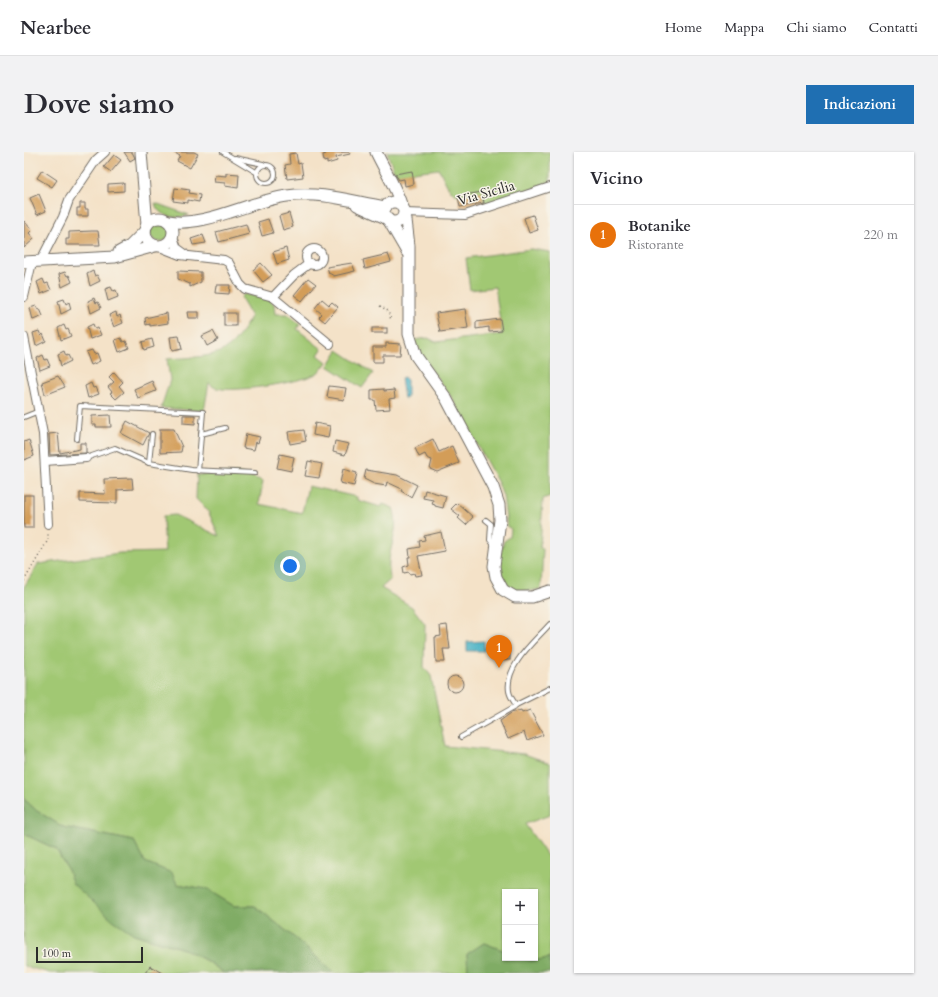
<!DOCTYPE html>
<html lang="it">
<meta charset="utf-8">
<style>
body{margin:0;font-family:Cardo,serif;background:#f2f2f3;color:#2b2b33}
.controls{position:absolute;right:12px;bottom:12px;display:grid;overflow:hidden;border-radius:0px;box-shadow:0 1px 3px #0004}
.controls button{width:36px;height:36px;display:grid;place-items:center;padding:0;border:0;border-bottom:1px solid #e1e1e2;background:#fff;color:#2b2b33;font:20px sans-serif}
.scale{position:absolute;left:12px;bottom:10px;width:107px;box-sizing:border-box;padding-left:4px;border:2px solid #2b2b2b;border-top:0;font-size:11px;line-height:14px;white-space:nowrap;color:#2b2b2b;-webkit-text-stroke:3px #f7f3e8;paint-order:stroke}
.you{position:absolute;left:266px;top:414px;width:14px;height:14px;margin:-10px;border:3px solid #fff;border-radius:50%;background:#1a73e8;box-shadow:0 0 0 6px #1a73e833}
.badge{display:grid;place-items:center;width:26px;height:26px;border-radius:50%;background:#1f6fb2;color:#fff;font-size:13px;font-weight:700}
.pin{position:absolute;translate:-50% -33px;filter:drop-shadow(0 1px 2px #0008)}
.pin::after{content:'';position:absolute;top:21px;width:14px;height:12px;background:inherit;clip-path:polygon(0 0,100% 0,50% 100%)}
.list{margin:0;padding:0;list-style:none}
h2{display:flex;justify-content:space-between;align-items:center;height:52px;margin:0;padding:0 16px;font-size:17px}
h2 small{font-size:13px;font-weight:400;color:#7c7c81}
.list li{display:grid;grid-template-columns:26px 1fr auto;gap:12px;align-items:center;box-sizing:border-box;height:60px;padding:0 16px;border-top:1px solid #e1e1e2}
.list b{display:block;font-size:15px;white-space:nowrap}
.list p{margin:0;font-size:13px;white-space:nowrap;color:#7c7c81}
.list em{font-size:13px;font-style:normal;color:#7c7c81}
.map{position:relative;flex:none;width:526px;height:821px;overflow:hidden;border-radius:0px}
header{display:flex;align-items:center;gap:24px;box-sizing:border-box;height:56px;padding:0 20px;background:#fff;border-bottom:1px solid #e1e1e2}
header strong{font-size:19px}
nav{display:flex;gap:22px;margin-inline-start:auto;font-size:14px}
.intro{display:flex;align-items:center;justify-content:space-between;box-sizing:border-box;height:96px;padding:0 24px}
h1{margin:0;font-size:28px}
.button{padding:10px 18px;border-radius:0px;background:#1f6fb2;color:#fff;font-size:14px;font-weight:700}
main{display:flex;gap:24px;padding:0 24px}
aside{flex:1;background:#fff;border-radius:0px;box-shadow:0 1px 3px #0004}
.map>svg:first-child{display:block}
.green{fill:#a1c873;stroke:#667a4f}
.forest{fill:#80ac65;stroke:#566c48}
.water{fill:#45b0c4;stroke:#386e78}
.building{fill:#d39d59}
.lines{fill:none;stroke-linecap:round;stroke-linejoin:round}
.service-casing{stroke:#716b62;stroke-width:6}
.minor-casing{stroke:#716b62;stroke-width:10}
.secondary-casing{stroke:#716b62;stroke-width:13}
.path{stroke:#716b62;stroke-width:1.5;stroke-dasharray:1 3;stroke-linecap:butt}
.service{stroke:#fff;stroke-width:4}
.minor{stroke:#fff;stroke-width:8}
.secondary{stroke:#fff;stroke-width:11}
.labels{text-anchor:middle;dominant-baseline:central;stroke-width:3;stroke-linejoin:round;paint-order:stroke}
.street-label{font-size:14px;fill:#2b2b2b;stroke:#f7f3e8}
</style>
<header>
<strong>Nearbee</strong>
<nav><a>Home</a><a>Mappa</a><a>Chi siamo</a><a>Contatti</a></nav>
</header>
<div class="intro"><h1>Dove siamo</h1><a class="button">Indicazioni</a></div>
<main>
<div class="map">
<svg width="526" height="821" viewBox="0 0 526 821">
<rect width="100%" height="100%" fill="#f7f3e8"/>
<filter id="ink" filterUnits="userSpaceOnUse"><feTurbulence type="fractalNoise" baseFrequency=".025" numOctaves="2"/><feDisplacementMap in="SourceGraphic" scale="8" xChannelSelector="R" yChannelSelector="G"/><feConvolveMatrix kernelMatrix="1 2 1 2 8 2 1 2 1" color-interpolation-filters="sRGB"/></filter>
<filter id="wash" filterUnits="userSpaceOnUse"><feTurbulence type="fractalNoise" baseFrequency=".012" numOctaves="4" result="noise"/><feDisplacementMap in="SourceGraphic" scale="16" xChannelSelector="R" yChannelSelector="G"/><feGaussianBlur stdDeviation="0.9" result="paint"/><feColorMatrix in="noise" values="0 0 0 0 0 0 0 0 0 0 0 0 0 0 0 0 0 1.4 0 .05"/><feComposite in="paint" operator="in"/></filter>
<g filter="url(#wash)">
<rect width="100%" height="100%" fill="#f4e2c8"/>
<g class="green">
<path d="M363,0H526V31L464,53L460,51L458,40C426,46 429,45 415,17L371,22Z"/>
<path d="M131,51L165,63C153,67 134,66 131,51Z"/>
<circle cx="136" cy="80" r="10"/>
<path d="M507,97L526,100V344L519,347L516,396H519L517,437C497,441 476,440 474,414C474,405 478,397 480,389L486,385L487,377L483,374L479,344L474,331L428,246L397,204L390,188L404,186L412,190L478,182L471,135L446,138L442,106Z"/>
<path d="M220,142L245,147L250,152L251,162H263L276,172L273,177L298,197L294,203L303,210C299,216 294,222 287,224C270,231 209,241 193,236C190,236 187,233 185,231L180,259L137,256L146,228L143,207C164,205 191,207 207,193C215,186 221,174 227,165L217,145Z"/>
<path d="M314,198L349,221L338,236L304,214Z"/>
<path d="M216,321L239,329L235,352L278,361L284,334L333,345V348L357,355L359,352L369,356C376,374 367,390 365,409C364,415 366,422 366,428L357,436L388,455L401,472L400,515L407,524L421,594L500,602L526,611V663L501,672L526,708V806L507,809L499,806H511V740H481V799L460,791L443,802L444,821H310L271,786L231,754H210L182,737L153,732L147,721L121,710L110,689L39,675L13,659L0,647V435L14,412L96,401L141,400L139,364L151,363L195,384L184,359L172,347L173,323Z"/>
<path d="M0,682L32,697L44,718L49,732L110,782L160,797L183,809L200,821H26L0,814Z"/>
</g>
<g class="forest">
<path d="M0,647L13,659L39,675L110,689L121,710L148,721L153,732L182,737L210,754H231L271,786L310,821H200L183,809L160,797L110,782L89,768L49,732L44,718L32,697L0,682Z"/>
<path d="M460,791L481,799V806H499L507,809L526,806V821H444L443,802Z"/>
</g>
<g class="water">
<path d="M380,225L383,228V246L380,247L377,226Z"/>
<path d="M460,489V499H443V490Z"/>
</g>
<g id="blocks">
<g class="building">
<path d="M100,0H108L111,6L106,9Z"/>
<path d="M149,0H170L174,2L166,16L153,9L156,4Z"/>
<path d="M301,0H325L326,2L312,5L313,9L303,12V9L300,10L299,3L302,2Z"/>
<path d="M272,1L274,12L277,11L279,25L263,27L261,13L266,12L265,2Z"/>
<path d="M90,3L97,8L87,20L80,15Z"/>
<path d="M18,18L33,28L28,35L13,26Z"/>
<path d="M388,19L390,32L381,34L380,27L375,28L371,22Z"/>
<path d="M202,21L215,22L214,36L201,34V31L190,30L191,23L202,24Z"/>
<path d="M100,31V39L84,40V32Z"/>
<path d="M151,36L166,38L165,41L176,43L175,50L164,48V51L149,49Z"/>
<path d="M458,40L460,51L436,55L434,44Z"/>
<path d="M15,42L22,59L13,63L6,46Z"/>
<path d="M56,51H61V57H64V64H53V56H56Z"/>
<path d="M265,61L269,75L259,78L255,64Z"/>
<path d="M509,63L514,78L505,81L500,66Z"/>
<path d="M244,67L249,81L238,84L234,70Z"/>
<path d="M0,69L8,78L5,81L10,87L0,96Z"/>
<path d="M222,72L225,82L195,90L192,80Z"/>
<path d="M68,79H74L76,93H42V87H45V80Z"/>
<path d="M179,83L182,91L169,93L167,87Z"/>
<path d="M262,96L265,108L253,112L249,100Z"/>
<path d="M364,102L367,110L341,117L339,108Z"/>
<path d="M237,111L248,123L239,130L229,118Z"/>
<path d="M328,111L331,119L310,124L305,121L303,115Z"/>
<path d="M69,119L71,124L73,123L76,129L66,134L63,122Z"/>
<path d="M154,119L177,120V130L166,135V132L154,127Z"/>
<path d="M41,120L43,124L45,123L48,130L38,135L35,122Z"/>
<path d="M284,126L292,132L278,149L270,143Z"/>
<path d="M19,127L21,132L24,131L27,138L17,142L13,130Z"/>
<path d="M192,133H206L205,142L191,141Z"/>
<path d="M87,135L89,139L92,138L94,145L84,149L81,137Z"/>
<path d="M70,146L72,151L74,150L77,156L67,161L64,149Z"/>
<path d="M40,147L42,152L45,150L47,157L37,162L34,149Z"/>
<path d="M298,147L305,153L308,150L314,155L301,170L295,165L298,162L291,156Z"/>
<path d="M12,154L14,158L16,157L19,164L9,168L6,156Z"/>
<path d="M441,157L444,176L416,180L412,161Z"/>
<path d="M92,160L93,165L96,163L99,171L90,175L85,163Z"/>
<path d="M163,160H175V166H164Z"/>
<path d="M143,161L144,171L126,174V172L122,173L121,166Z"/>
<rect x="200" y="161" width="12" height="13"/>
<path d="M476,167L478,179L465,180V175L452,177V170Z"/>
<path d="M69,172L71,177L74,176L77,183L66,187L63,175Z"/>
<path d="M40,173L42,178L44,177L47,184L37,188L34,176Z"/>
<rect x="348" y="176" width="15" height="5"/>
<path d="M15,179L17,184L19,182L22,189L12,194L9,181Z"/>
<path d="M189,179L194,188L183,194L178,184Z"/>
<path d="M155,184L158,197L148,199L146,185Z"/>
<path d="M97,186L99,190L102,189L105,196L95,200L91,188Z"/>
<path d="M128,187L130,195L120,198L118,190Z"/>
<path d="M362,191L377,192L376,203H359V210H349V195H362Z"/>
<path d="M68,198L70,202L73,201L76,209L67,213L62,200Z"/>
<path d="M40,199L42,204L44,203L47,209L37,214L34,202Z"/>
<path d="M19,203L21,208L23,207L26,214L16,218L13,206Z"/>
<path d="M90,220L99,230L95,234L100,240L92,247L86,241L88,240L84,235L90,230L85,225Z"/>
<path d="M34,224L41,235L21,243L18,230Z"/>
<path d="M128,229L132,239L114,246L110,237Z"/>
<path d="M67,231L69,236L72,235L75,242L64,246L61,234Z"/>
<path d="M305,234L322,236L320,248L303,245Z"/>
<path d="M360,237V239L370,238L371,246L365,247L366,257L352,258L351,248H347V238Z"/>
<path d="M86,263L87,275H72V273H68V264Z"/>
<path d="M159,263H171V272L159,271Z"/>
<path d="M103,269L125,281L119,293L97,281Z"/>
<path d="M291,271L306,274L304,286L289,283Z"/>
<path d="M136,277H150L158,295L157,300L136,301Z"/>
<path d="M280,278L282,289L266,292L264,280Z"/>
<path d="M34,281L36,301L56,297V291H62V301L26,303L25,282Z"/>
<path d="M222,282L236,285L234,291L232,290L230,298L219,296Z"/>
<path d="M409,287L415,300L428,294L435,311L413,320L406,317L408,308L403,306L401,302L395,305L391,296Z"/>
<path d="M5,288L10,304L0,308V290Z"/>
<path d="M311,289L325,292L321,303L309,300Z"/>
<path d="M256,302L270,305L267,319L253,316Z"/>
<path d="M284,309L298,312L295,326L281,324Z"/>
<path d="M319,317L333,321L330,334L316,331Z"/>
<path d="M342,318L373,323L393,333L387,345L377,339L378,337L363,330L362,334L350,332L340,327Z"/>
<path d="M108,326L109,337L93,338V351L56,350V341L81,342L80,327Z"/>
<path d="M401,338L422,344L419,356L411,354V353L408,352L409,348L399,346Z"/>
<rect x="0" y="343" width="9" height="33"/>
<path d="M433,351L449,365L442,373L434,366L436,364L427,357Z"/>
<path d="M417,380L421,399L394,404L398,423L391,424L390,421L386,422L385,420L380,421L379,415L385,413L384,405H386L385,397L396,395L395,389L401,388L400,384Z"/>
<path d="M423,473L426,497H419L421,510H412L411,485L417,484L416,474Z"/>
<rect x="478" y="500" width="8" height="8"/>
<circle cx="431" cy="532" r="8"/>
<path d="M497,558L498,561L506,558L519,583L503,589L500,580L484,587L476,569L487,561Z"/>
<path d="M126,814L138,821H121Z"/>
</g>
</g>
</g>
<g filter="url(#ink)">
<use href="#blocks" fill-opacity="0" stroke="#716b62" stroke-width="1"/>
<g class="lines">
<g class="service-casing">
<g id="service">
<path d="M199,0L232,20"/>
<path d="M211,6L239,12"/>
<circle cx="242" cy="22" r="9"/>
<path d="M0,265L15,259"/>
<path d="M177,282L201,276"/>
<path d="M53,287L56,254L179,260L174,319"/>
<path d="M62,306L91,296L125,311L168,318L231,321"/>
<path d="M125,311L128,282"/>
<path d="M462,368L467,372L466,388L470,393"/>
<path d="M492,553L526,536"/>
<path d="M437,585L490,555L492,553C489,548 486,545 485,539C481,513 511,489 526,472"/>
</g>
</g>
<g class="minor-casing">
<g id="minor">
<path d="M380,61L441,63L526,35"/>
<path d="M149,85L153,96L160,101"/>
<path d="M136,95L156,103L200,108L205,111L216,132L221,137L249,145L306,192"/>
<circle cx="290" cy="105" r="8"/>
<path d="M16,110L39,65L45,48L72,8L81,0"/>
<path d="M0,145L8,110"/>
<path d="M249,145L270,123L286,111"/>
<path d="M0,185L19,282L24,372"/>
<path d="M21,309L62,306"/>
</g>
</g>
<g class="secondary-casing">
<g id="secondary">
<path d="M117,0L123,73"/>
<path d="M352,0C361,19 372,35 378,55"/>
<circle cx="370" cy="60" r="10"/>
<path d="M333,53L364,67"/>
<path d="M380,63L382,68L385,94V182L392,204L422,246L469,335L475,353L476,368L470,414L472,425L479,438L491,445H508L526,439"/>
<circle cx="135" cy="80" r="14"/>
<path d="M144,69C181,76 225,49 263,44C297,39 329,50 362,55"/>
<path d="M365,69L383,100"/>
<path d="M95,100L106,94L121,79"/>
<path d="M0,110L91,105L131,94"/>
</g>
</g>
<g class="path">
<path d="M356,154L364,159L367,168"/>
<path d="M0,429L24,388V380"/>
</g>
<use href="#service" class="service"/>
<use href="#minor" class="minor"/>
<use href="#secondary" class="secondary"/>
</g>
</g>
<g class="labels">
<g class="street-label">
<text transform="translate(462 41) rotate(-16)">Via Sicilia</text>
</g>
</g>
</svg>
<div class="controls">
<button>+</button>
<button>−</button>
</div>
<div class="scale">100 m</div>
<div class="you"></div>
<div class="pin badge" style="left:475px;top:516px;background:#e8710a">1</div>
</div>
<aside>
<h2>Vicino<small></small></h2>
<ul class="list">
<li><span class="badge" style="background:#e8710a">1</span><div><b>Botanike</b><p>Ristorante</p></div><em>220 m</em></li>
</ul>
</aside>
</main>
